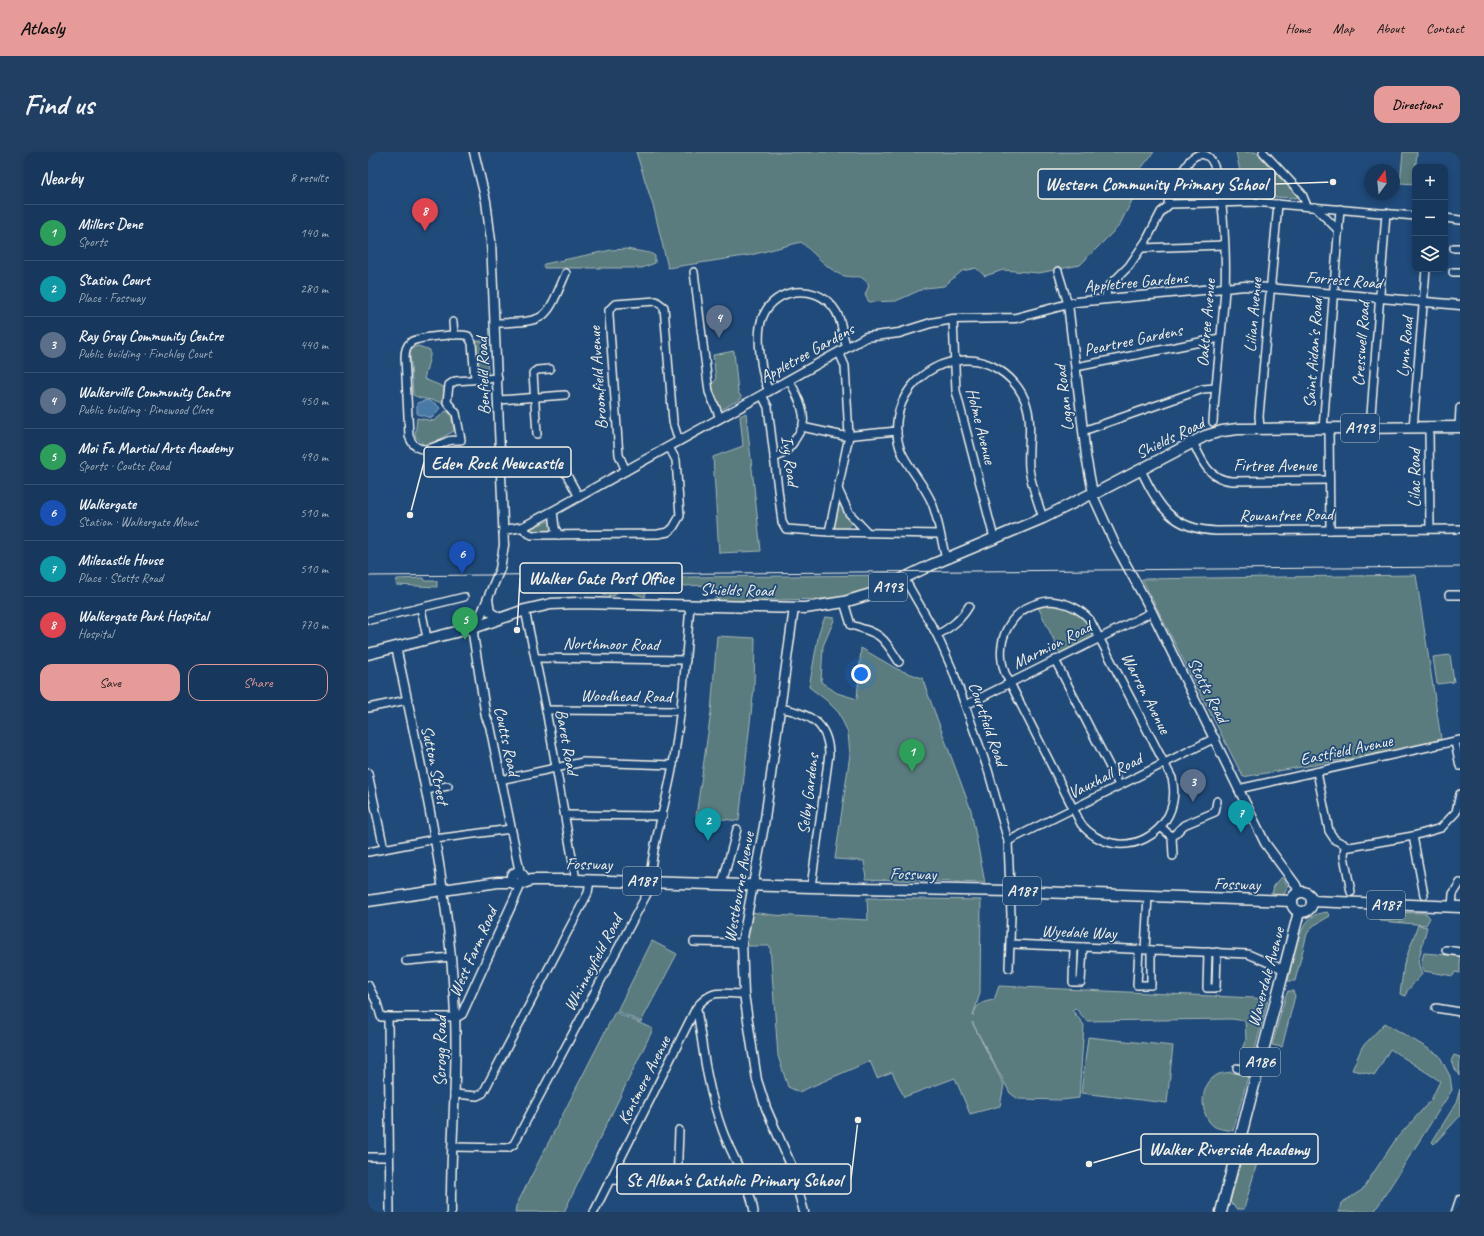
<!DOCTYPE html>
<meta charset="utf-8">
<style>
body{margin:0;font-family:Caveat,sans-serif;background:#203f62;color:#f1f3f6}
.controls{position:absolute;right:12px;top:12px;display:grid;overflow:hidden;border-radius:8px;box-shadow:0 2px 6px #0003}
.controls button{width:36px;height:36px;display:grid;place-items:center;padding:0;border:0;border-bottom:1px solid #365272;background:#17385c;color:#f1f3f6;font:20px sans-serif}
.compass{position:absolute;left:996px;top:12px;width:36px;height:36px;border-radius:50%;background:#17385c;box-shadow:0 2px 6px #0003;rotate:15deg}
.you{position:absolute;left:493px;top:522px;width:14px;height:14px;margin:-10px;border:3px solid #fff;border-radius:50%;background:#1a73e8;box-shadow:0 0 0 6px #1a73e833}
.badge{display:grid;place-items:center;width:26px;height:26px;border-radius:50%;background:#e69b98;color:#fff;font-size:13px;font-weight:700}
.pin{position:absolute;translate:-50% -33px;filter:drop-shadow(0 1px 2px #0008)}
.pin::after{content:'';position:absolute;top:21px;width:14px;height:12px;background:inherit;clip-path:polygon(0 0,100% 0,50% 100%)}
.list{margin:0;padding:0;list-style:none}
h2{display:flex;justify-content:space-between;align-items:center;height:52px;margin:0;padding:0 16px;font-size:17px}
h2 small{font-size:13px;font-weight:400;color:#9eacbb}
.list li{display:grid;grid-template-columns:26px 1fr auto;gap:12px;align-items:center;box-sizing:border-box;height:56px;padding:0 16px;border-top:1px solid #365272}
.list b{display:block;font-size:15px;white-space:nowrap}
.list p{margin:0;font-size:13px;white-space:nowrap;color:#9eacbb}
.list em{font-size:13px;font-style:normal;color:#9eacbb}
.actions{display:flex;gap:8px;padding:12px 16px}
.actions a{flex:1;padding:9px 0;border:1px solid #e69b98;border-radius:12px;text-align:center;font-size:14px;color:#e69b98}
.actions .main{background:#e69b98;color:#111}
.icon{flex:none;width:22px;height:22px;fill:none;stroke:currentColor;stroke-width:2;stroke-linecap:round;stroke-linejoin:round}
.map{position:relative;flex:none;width:1092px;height:1060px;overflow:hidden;border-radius:12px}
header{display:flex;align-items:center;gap:24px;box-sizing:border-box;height:56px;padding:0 20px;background:#e69b98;color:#111}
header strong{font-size:19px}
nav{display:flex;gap:22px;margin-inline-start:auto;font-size:14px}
.intro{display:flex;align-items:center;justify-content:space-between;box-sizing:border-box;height:96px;padding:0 24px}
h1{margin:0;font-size:28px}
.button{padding:10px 18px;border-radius:12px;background:#e69b98;color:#111;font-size:14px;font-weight:700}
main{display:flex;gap:24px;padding:0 24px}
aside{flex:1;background:#17385c;border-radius:12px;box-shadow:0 2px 6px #0003}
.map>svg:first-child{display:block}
.green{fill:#5a7b7f;stroke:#a7b6b4}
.water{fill:#4a7aa6;stroke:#8eaac0}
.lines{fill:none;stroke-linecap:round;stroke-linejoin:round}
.minor-casing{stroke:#f4f1e8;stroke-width:10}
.tertiary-casing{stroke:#f4f1e8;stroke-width:11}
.primary-casing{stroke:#f4f1e8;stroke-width:13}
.minor{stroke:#1f4a7a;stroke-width:7}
.tertiary{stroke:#1f4a7a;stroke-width:8}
.primary{stroke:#1f4a7a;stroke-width:10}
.tram{stroke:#f4f1e8;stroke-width:1}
.labels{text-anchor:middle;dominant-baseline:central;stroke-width:3.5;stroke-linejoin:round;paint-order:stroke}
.shield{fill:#1f4a7a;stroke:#b4bfc7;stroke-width:1}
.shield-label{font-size:16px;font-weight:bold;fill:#f4f1e8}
.street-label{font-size:17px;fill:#f4f1e8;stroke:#1f4a7a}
.leader{fill:none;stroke:#f4f1e8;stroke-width:1.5}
.callout-dot{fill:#f4f1e8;stroke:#1f4a7a;stroke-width:1.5}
.callout{fill:#1f4a7a;stroke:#f4f1e8;stroke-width:1.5}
.callout-label{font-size:18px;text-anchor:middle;font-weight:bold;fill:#f4f1e8}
</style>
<header>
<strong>Atlasly</strong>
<nav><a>Home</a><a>Map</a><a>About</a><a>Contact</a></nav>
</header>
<div class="intro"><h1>Find us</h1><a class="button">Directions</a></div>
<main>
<aside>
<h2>Nearby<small>8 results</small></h2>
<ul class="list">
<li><span class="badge" style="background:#2e9e5b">1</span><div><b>Millers Dene</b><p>Sports</p></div><em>140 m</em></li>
<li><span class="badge" style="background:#0f9aa8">2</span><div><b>Station Court</b><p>Place · Fossway</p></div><em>280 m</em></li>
<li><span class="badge" style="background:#5c6f8a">3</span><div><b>Ray Gray Community Centre</b><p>Public building · Finchley Court</p></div><em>440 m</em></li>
<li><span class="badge" style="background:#5c6f8a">4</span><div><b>Walkerville Community Centre</b><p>Public building · Pinewood Close</p></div><em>450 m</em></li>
<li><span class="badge" style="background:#2e9e5b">5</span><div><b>Moi Fa Martial Arts Academy</b><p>Sports · Coutts Road</p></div><em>490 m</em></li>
<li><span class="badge" style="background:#1a4fb4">6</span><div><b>Walkergate</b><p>Station · Walkergate Mews</p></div><em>510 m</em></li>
<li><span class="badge" style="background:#0f9aa8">7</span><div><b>Milecastle House</b><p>Place · Stotts Road</p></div><em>510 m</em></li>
<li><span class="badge" style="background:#e0444e">8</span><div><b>Walkergate Park Hospital</b><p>Hospital</p></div><em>770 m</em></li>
</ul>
<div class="actions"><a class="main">Save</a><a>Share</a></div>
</aside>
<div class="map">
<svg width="1092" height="1060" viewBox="0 0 1092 1060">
<rect width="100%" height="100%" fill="#1f4a7a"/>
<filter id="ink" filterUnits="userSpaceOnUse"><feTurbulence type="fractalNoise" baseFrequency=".025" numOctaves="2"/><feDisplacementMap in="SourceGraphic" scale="8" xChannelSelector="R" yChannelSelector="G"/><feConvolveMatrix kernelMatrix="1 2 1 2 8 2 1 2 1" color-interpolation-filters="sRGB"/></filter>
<g filter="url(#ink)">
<g class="green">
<path d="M268,0H786L771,19H779L751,74L712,113L671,121L635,118L617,124L608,116L594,119L576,134L557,136L528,149L501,150L497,143L501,133C491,120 490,127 477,124C464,122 444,99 433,90L383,103L300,116L286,57Z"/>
<path d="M868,0H888L929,44V46L877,44Z"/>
<path d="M1035,0H1049L1046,32L1032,31Z"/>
<path d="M258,97L282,101L287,104V111L274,116H176V112L243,98Z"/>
<path d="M107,189H118L120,221L109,222Z"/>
<path d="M50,194L62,198V204L56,227L76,235L75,251C65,247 54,248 45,243L42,200L46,195Z"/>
<path d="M366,199L370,240L374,246L353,258L347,248L344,232L348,228L345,203Z"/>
<path d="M78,259L83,262L86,279L58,295L47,284L49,266L66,269Z"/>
<path d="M378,261L393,399L351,401L345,305L375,294L372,264Z"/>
<path d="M472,351L484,371L479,378H469L465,374L469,352Z"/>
<path d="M180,369H182L183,381L162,379V377Z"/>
<path d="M533,423L490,442L460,447L349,449L347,433L278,435L277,445L252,436L246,444L235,443L233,431L220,426Z"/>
<path d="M1048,423L1073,587L1033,598L875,625L774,427Z"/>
<path d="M56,426L57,429H69V435L28,433L29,427Z"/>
<path d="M682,452C697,454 730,465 725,485L693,503L670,455Z"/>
<path d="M457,465L467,466L455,494L453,530L469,541L489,547L493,496L529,517L554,526L603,658L617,731L498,727L496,709L467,707L482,602L480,581L471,561L458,548L441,535L451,480Z"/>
<path d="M349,484L387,486L386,536L371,669L328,664L343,560Z"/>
<path d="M1082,503L1086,530L1069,532L1065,505Z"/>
<path d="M914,725L920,734L916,743L904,742L906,734Z"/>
<path d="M499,746L613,748L612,841L605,864C608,851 615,850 626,848L631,834L886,846L900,848L886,901L874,897L878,887L877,869L864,867L719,869L707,856L704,858L716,873L711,946L694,948L650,947L642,941L604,870L636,933L632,954L602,962L587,926L536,945L524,920L509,926L502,909L431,940L420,935L410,904L402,794H379L383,760L405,763L500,768Z"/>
<path d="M959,760L962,764L945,774L939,782L927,829H920C924,811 930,771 947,763C950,761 955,761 959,760Z"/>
<path d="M1012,760L1058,761L1062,766L1058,773L1012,769L1010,764Z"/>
<path d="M1050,773L1059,775L1050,810L1054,822L1039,839L1038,844L1032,842L1036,812Z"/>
<path d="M284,789L309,802L273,870L249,859Z"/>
<path d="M1056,801L1092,804V821L1087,820L1085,824L1056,819L1053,811Z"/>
<path d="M920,839H925L927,844L914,895L904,893L917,846Z"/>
<path d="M247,860L285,877L196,1060H147L148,1054Z"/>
<path d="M1017,871L1071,903L1082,924L1084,938L1006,1060H971L973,1051L994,1038L1028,987L1063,948L1072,929L1022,897L1007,923L984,918L994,895Z"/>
<path d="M720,885L805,894L799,951L713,941Z"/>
<path d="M1086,903L1092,905L1091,924L1083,909Z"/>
<path d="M863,920L880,925L865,979C860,978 851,977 847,975C830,964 831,930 851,922C854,921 859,921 863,920Z"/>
<path d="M1092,937V964L1066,992L1064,990L1088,951Z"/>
<path d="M879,986L890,988L893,997L876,1057H869L862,1050Z"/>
</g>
<path class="water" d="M59,248L68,252L72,256L64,266L49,262V251Z"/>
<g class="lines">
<g class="minor-casing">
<g id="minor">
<path d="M895,0L934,42L939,54"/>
<path d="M800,53L801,39L822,8C827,3 833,1 839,4C857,12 858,116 857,137C854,181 848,225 845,270"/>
<path d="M947,55L971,79"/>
<path d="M1077,66L1092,68"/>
<path d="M774,96L856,93"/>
<path d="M1086,96H1092"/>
<path d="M690,119L700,152"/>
<path d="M326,120L341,240L352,266"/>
<path d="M1085,120H1092"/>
<path d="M738,147L739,136L761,114L778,89L793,60L802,52L885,50L1047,64"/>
<path d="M585,167L588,239L626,386"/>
<path d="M85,170L86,183"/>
<path d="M128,171C180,169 177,170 198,121"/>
<path d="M708,215L852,186"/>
<path d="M107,227L104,191L100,184C92,181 50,185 43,190C38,194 37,199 37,205L41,284C49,306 66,295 80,289C84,288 88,288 93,288L88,261L79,250L81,233L87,229L130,226"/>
<path d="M401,239C393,223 387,181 395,164C407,136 446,131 465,155C475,167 473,182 479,195"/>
<path d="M394,243L400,255L414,370L418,377L461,380L572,382"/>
<path d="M131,248L197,243"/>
<path d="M434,275L476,284L529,279"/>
<path d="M1091,275L1092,256"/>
<path d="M961,276L962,378"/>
<path d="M1002,276L1018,61"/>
<path d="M1045,276L1058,117"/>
<path d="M1061,276L1062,376"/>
<path d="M892,277L891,264L910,52"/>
<path d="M955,277L972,57"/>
<path d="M715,279L835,237L847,236"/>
<path d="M169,282L165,221L169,218L182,217"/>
<path d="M825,290C834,309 840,327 864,329L961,328"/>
<path d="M406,306C415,303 420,298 425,291C428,285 434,278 435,272C438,260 427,238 421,228"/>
<path d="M191,309L211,345"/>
<path d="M773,318C790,354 804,377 848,379L1092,377"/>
<path d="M258,319L251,303L241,164V158L247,152L288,149L296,155L305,270L311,289"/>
<path d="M470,337L481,361L499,380"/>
<path d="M185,359L187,376L191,383"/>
<path d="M155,375L158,380L164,383L290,382L300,380L305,376L312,364L308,308L301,295"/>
<path d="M461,380L481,284L477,214L471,200"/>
<path d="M578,407C573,388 571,369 564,351C556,332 541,317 533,299C516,254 552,209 597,208C620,207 643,222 654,242C667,266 659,290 661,316C663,333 670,350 675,366"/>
<path d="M536,426L569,483L585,519L620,618L640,689L643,763L641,816"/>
<path d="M1081,443H1092"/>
<path d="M681,449C698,450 711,455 722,468L804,626C817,682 750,716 713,672L637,521C625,487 644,453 681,449Z"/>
<path d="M476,450L483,473C513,482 514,483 531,510"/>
<path d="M53,456L59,486"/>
<path d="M157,458L178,558L208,728"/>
<path d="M2,468L96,445"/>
<path d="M569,483C583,475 593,468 601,454"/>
<path d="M167,506L318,508"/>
<path d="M687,508L751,633"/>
<path d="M598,553L784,460"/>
<path d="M0,556L39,548"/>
<path d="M413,556C441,562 460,570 461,602L443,735"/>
<path d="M178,558L313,559"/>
<path d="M1087,590L1092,614"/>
<path d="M949,620L961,679L967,688L982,695L1045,684L1073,676L1088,660L1092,642"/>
<path d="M0,621L16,697"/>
<path d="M132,628L215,610L305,613"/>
<path d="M870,637L1092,588"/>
<path d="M58,638L80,634"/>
<path d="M197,663L295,664"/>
<path d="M793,675L804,685L805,704"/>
<path d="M1045,684L1056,743"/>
<path d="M804,685L816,673L847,660L849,649"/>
<path d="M640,689L847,586"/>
<path d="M977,694L976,704L983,740"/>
<path d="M0,700L67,687L143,677"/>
<path d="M354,732L369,677"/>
<path d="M1084,755L1085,742L1092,731"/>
<path d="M326,790L374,791"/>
<path d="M643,792L880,802L917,818"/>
<path d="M706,795L705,830H713L715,795"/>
<path d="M771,797L769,833H783V798"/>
<path d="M777,798L780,744"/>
<path d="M1078,798L1092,800"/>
<path d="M840,800L839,836H848L849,800"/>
<path d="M38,809L83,805"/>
<path d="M0,833L9,851L13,865H87"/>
<path d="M1068,856L1092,860"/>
<path d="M329,857C335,899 340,940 355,980C365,1006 382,1032 386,1060"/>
<path d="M20,865L22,1060"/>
<path d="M869,916L889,923"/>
<path d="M86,942L109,944L115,941L220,741L222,728"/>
<path d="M85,995L140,996L146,992L281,738C283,695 298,654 305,612C314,559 318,506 322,453"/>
<path d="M0,1005H21"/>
<path d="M242,1028L377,1032"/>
<path d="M309,1031L311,978"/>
<path d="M226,1060L328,856C344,836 352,842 376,842"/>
</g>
</g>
<g class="tertiary-casing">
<g id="tertiary">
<path d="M106,0L118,49L123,89L136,393L132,417L105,482L118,565L122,574L152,721"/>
<path d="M700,152L718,304L724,336"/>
<path d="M726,346L747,392L784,460L897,691L928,733L931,741"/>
<path d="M136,378L155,375L185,359L498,185L531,181L563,171L585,167L648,166L708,150L877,134L1092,153"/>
<path d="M120,447L122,460L132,466"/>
<path d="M426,456L396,674L374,791L376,842L389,928L398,956L423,1013L436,1060"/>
<path d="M28,495C54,617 82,739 87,864C90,929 82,995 83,1060"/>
<path d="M87,866L94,862L153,732"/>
<path d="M1088,1060L1092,1048"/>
</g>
</g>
<g class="primary-casing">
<g id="primary">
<path d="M730,340L837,284L854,279L870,277L1092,275"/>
<path d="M0,502L108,475L157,458L183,452L209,451L437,456L476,450L503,442L563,413L675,366L721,343"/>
<path d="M144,730V723L150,720L155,724L154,730"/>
<circle cx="934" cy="750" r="10"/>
<path d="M0,749L130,730H144L149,733L164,728H208L443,735L642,739L924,749"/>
<path d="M944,749L1092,755"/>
<path d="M853,1060L931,760"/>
</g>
</g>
<use href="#minor" class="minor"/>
<use href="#tertiary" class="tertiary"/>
<use href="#primary" class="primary"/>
<path class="tram" d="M0,424L1092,415"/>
</g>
</g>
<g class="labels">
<g class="shield">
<rect x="973" y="262" width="38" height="28" rx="3"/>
<rect x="501" y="421" width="38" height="28" rx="3"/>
<rect x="255" y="715" width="38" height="28" rx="3"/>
<rect x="635" y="725" width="38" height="28" rx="3"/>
<rect x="999" y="739" width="38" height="28" rx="3"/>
<rect x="872" y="896" width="40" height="28" rx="3"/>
</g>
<g class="shield-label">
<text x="992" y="276">A193</text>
<text x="520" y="435">A193</text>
<text x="274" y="729">A187</text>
<text x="654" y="739">A187</text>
<text x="1018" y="753">A187</text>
<text x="892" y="910">A186</text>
</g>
<g class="street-label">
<text transform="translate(976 128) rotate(5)">Forrest Road</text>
<text transform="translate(768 130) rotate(-5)">Appletree Gardens</text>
<text transform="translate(885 163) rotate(-85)">Lilian Avenue</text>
<text transform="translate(838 171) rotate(-85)">Oaktree Avenue</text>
<text transform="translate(765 188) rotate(-12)">Peartree Gardens</text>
<text transform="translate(993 192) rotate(-86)">Cresswell Road</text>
<text transform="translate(1037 195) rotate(-85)">Lynn Road</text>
<text transform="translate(439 201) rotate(-29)">Appletree Gardens</text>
<text transform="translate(945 201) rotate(-86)">Saint Aidan's Road</text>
<text transform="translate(115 224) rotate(-92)">Benfield Road</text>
<text transform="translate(230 226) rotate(-94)">Broomfield Avenue</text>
<text transform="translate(696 246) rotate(-97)">Logan Road</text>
<text transform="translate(613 274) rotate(76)">Holme Avenue</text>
<text transform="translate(802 286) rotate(-26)">Shields Road</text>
<text transform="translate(422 309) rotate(83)">Ivy Road</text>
<text x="907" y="313">Firtree Avenue</text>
<text transform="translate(1046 326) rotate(-90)">Lilac Road</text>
<text transform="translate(918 363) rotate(-1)">Rowantree Road</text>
<text transform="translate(369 438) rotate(1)">Shields Road</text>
<text transform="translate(243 492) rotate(1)">Northmoor Road</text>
<text transform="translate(684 493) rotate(-27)">Marmion Road</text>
<text transform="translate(840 538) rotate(63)">Stotts Road</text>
<text transform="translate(778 541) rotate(63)">Warren Avenue</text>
<text transform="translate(258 544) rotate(1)">Woodhead Road</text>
<text transform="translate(620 572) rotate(71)">Courtfield Road</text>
<text transform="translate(139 589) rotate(78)">Coutts Road</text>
<text transform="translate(199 590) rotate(80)">Baret Road</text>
<text transform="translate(978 598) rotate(-12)">Eastfield Avenue</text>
<text transform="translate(67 613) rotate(78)">Sutton Street</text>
<text transform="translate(737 624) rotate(-27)">Vauxhall Road</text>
<text transform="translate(440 642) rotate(-83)">Selby Gardens</text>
<text transform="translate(221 712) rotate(1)">Fossway</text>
<text transform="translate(545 722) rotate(1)">Fossway</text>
<text transform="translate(869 732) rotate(2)">Fossway</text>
<text transform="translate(371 735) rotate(-80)">Westbourne Avenue</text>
<text transform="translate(711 780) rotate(2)">Wyedale Way</text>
<text transform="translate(105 800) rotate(-66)">West Farm Road</text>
<text transform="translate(225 811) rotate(-62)">Whinneyfield Road</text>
<text transform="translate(898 825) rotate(-75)">Waverdale Avenue</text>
<text transform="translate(72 899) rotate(-90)">Scrogg Road</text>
<text transform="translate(276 928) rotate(-63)">Kentmere Avenue</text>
</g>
</g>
<path class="leader" d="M965 30L907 32M42 363L56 310M149 478L152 426M721 1012L773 997M490 968L483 1027"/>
<g class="callout-dot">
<circle cx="965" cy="30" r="4"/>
<circle cx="42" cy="363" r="4"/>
<circle cx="149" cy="478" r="4"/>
<circle cx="721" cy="1012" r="4"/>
<circle cx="490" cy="968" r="4"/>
</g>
<g class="callout">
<rect x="670" y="17" width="237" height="30" rx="4"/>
<rect x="56" y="295" width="147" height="30" rx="4"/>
<rect x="152" y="411" width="162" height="30" rx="4"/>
<rect x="773" y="982" width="177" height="30" rx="4"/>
<rect x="249" y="1012" width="234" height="30" rx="4"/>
</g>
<g class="callout-label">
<text x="788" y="38">Western Community Primary School</text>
<text x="129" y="317">Eden Rock Newcastle</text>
<text x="233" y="432">Walker Gate Post Office</text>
<text x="861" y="1003">Walker Riverside Academy</text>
<text x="366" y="1034">St Alban's Catholic Primary School</text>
</g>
</svg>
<div class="controls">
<button>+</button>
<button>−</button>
<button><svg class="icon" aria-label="layers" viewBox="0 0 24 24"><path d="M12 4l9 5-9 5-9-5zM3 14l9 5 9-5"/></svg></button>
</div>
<svg class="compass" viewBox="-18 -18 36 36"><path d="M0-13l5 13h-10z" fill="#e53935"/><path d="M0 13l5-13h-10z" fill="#9eacbb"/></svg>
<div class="you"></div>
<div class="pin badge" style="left:544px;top:620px;background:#2e9e5b">1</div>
<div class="pin badge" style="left:340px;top:689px;background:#0f9aa8">2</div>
<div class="pin badge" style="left:825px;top:650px;background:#5c6f8a">3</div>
<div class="pin badge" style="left:351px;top:186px;background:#5c6f8a">4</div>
<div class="pin badge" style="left:97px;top:488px;background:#2e9e5b">5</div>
<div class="pin badge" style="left:94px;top:422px;background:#1a4fb4">6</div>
<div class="pin badge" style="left:873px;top:681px;background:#0f9aa8">7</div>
<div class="pin badge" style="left:57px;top:79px;background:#e0444e">8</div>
</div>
</main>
